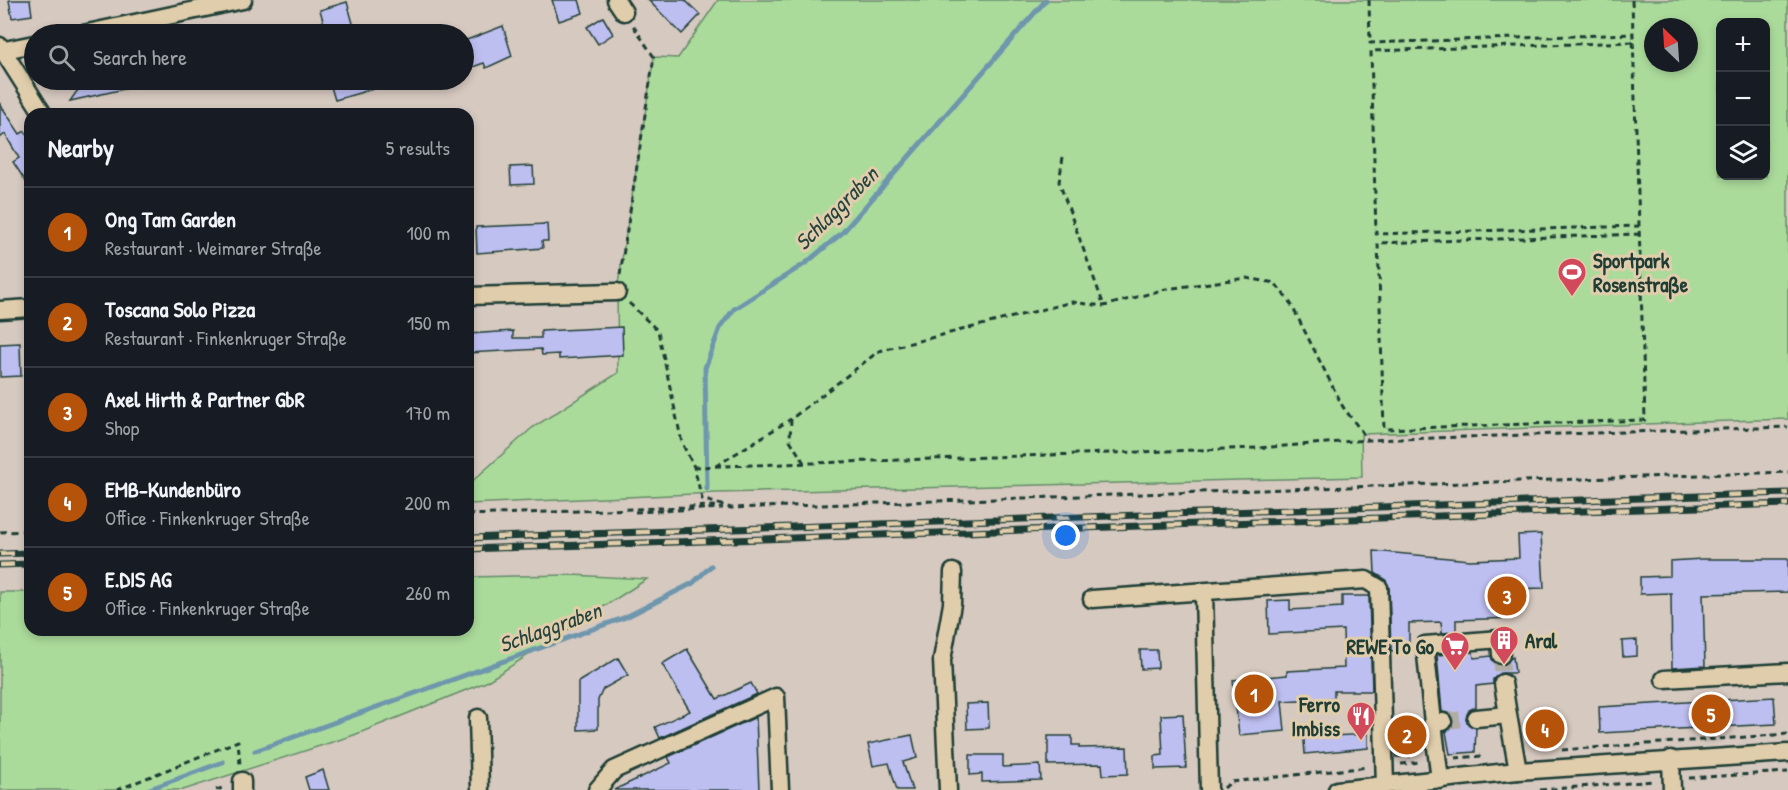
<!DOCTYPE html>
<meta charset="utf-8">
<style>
body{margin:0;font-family:"Patrick Hand",sans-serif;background:#20242c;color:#f1f3f6}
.controls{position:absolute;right:18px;top:18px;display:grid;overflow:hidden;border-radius:12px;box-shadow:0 3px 9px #0003}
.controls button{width:54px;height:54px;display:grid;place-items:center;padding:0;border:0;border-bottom:2px solid #363941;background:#171b24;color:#f1f3f6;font:30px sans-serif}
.compass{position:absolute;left:1644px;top:18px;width:54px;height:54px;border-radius:50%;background:#171b24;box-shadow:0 3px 9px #0003;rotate:335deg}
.you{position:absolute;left:1066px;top:536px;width:21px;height:21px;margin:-15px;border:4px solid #fff;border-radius:50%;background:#1a73e8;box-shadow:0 0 0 9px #1a73e833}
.badge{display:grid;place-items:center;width:39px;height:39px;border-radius:50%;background:#b45309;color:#fff;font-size:20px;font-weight:700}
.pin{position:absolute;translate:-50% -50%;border:3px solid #fff;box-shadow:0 2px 6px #0006}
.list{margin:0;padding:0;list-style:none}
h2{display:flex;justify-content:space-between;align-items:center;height:78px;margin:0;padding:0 24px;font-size:26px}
h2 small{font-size:20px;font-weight:400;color:#9ea1a6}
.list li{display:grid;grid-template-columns:39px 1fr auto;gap:18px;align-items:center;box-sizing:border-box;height:90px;padding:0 24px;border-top:2px solid #363941}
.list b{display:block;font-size:22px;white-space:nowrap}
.list p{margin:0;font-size:20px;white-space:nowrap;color:#9ea1a6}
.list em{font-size:20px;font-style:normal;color:#9ea1a6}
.icon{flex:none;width:33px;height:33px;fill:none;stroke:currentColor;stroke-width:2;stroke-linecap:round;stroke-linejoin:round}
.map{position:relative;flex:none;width:1788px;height:790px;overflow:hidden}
.search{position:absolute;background:#171b24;box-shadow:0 3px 9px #0003;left:24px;top:24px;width:450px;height:66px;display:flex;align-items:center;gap:15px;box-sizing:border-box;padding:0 21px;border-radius:33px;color:#9ea1a6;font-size:22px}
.panel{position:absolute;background:#171b24;box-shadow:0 3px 9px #0003;left:24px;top:108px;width:450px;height:528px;border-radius:18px}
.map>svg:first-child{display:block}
.green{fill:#abdb9b;stroke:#658c68;stroke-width:1.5;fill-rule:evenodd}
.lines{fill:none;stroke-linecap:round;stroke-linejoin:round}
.stream{stroke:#6e96ad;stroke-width:5}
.building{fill:#bebff1;stroke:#1f3d34;stroke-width:1.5}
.minor-tunnel{stroke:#b1ada4;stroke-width:16;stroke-dasharray:16 8;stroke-linecap:butt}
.minor-casing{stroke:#1f3d34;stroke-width:21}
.path{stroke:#1f3d34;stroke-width:3;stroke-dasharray:6 4.5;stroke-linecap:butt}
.minor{stroke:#e0cdab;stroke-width:16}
.rail-casing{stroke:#1f3d34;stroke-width:7}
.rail{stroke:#e0cdab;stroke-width:4.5;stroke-dasharray:14;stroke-linecap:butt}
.labels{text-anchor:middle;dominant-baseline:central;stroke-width:6;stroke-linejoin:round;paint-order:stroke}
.poi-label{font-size:21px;font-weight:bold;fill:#1f3d34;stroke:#e0cdab;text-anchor:start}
.water-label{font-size:22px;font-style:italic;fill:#26443e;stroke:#e0cdab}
</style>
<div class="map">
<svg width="1788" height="790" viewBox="0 0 1788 790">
<rect width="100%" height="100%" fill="#d6c9c0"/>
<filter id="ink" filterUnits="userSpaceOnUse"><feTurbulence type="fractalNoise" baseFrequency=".0167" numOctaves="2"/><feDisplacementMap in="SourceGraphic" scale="12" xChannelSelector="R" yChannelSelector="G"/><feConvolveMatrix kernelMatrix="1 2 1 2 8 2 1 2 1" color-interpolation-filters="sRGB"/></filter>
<g filter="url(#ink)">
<g class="green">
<path d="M718,0H1788V419L1361,434L1362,477L716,493L468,504V485L532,428L618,373L617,291L654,57L678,58ZM1720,22H1766V176H1720ZM1653,27H1689V63H1653Z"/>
<path d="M572,575L647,579L486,682L354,735L183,790H0V592H30V630H468V577Z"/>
</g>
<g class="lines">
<g class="stream">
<path d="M707,489L705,368L720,328L734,309L806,263L843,232L1046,0"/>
<path d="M255,751L626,617L693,583L711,566"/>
<path d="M147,790L223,762"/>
</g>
</g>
<g class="building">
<path d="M9,0H30L32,15L12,18Z"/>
<path d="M552,0H579L583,13L559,21Z"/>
<path d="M648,0H685L700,15L682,34Z"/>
<path d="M347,2L356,34H327L320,10Z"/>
<path d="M603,17L613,34L598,44L587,27Z"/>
<path d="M503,26L512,56L486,68L484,63L464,70V41Z"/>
<path d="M79,80H137L138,86L70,101L80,87Z"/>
<path d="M329,80H394V83L335,100Z"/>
<path d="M0,104L20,134L25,131L30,140V188L13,162L19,158L5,134L0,138Z"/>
<path d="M533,166L534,184L511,185L510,167Z"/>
<path d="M547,224L548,241H542L543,248L477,253L476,227Z"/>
<path d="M622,327L623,355L559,359V354L542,355L541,349L468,353V334L513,331V338H541V331Z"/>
<path d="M20,343L21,376L0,377V344Z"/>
<path d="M1541,534L1544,588L1513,589L1514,618L1456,620V632L1442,633L1441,622L1409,623V650L1391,651L1389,587L1385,579L1375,573L1374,551L1470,560L1519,558L1518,535Z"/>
<path d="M1702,559H1788V592L1703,594L1705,666L1672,668L1671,593L1640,594V577L1670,576V561Z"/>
<path d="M1342,596H1369L1372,691H1334V698L1282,701L1285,731L1239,735L1233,680L1287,675V671L1344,668L1343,630L1269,634L1268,601L1290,600V610L1342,607Z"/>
<path d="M1637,640V656L1623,657L1622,641Z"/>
<path d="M687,649L717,699L751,683L757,694L660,738L655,727L690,711L662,664Z"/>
<path d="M1140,650H1157L1158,668L1141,669Z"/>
<path d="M1473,652L1474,658L1491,656L1493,661L1501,665L1513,657L1515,673H1501L1493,679V684L1476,686V707L1469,710L1466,718L1468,724L1476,728L1475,752L1450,754L1446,732L1452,727L1453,720L1448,713L1442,712L1437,655Z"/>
<path d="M618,658L628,675L603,689L598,700V729L578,730V682Z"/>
<path d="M1774,697L1776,724L1600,733L1599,707Z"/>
<path d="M988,703L989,728L967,729L966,704Z"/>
<path d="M1557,712L1559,738L1532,741L1530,720H1533V714Z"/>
<path d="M1183,714L1186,768L1155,769V756L1163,755L1161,715Z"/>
<path d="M756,717L759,790H614L671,763L668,757Z"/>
<path d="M1419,719L1420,751H1410V757H1396L1394,720Z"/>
<path d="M1332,726L1333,736L1368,734V748L1305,754L1303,728Z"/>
<path d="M912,735L917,758L903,762L912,790H897L889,763L873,766L868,744Z"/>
<path d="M1048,736H1072V745H1079V748L1127,747L1128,774L1103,775L1102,764L1048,765Z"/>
<path d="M970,755H1003V767L1040,765L1041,780L982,782V774L970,775Z"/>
<path d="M323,770L329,790H309L305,777Z"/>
</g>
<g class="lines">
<g class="minor-tunnel">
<path d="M1501,655L1503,683"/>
<path d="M1444,721L1476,718"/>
</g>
<g class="minor-casing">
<g id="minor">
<path d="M616,0L624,12"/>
<path d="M83,34L243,0"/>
<path d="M0,46L43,114"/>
<path d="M0,51L34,44"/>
<path d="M468,296L617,292"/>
<path d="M0,310L30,308"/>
<path d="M1204,592L1209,790"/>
<path d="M1092,599L1366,580L1379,588L1385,785"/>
<path d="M1664,679L1788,672"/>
<path d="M1503,683L1508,715"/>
<path d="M478,718L480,790"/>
<path d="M1476,718L1508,715L1518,771"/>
<path d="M1433,723L1425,645L1500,639L1501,655"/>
<path d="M1671,759L1672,790"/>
<path d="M1440,780L1433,723L1443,722"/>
<path d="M242,781V790"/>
<path d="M597,790L614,770L776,697L780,790"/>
<path d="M948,790L942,660L952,604L953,572"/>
<path d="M1337,790L1518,771L1788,753"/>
</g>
</g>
<g class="path">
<path d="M1369,0L1370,43L1633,34"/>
<path d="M1632,0C1636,140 1641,280 1645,420L1384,429L1378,243L1639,234"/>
<path d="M1633,42L1371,51L1376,234L1639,226"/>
<path d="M1063,157L1059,182L1104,306"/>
<path d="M620,275L654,57L632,24"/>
<path d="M629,303L658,331L682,443L694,467L702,499L731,508L1788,472"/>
<path d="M804,463L790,440L791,419L879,351L1072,302L1104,306L1166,289L1246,278L1275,283L1291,304L1343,407L1368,440"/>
<path d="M716,466L791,419"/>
<path d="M694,467L1257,448L1368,440L1788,427"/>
<path d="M635,512L723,508"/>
<path d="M468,515L715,506"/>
<path d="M0,532L30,531"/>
<path d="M1562,750L1788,734"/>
<path d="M1455,758L1481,756"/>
<path d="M1401,764L1421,762"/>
<path d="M1689,778L1788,772"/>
<path d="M1224,788L1231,782L1368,767"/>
<path d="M117,790L238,741L240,765"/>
<path d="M216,790L226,787"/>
<path d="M1540,790L1655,781"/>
</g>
<use href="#minor" class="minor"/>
<g class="rail-casing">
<g id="rail">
<path d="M468,538L1788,493"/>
<path d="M468,549L1788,504"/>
<path d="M0,554L30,553"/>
<path d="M0,565L30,564"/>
</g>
</g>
<use href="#rail" class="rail"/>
</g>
</g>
<defs>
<g id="stadium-pin" transform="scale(1.5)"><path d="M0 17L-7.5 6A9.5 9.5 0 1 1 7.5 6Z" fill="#d1495b" stroke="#e0cdab"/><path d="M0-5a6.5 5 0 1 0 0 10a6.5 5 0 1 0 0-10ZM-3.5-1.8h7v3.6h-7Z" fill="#fff"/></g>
<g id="building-pin" transform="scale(1.5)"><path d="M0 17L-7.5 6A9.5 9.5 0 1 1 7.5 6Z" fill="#d1495b" stroke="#e0cdab"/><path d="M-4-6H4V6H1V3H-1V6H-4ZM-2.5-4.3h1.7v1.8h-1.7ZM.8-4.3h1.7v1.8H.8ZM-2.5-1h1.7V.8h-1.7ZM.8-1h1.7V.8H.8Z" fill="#fff"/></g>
<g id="supermarket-pin" transform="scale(1.5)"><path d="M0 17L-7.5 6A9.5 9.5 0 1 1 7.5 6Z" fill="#d1495b" stroke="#e0cdab"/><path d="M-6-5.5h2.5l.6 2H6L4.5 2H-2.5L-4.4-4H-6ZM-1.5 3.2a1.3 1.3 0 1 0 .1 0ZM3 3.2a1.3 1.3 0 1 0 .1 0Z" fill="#fff"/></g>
<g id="restaurant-pin" transform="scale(1.5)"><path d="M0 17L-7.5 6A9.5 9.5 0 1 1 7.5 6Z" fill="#d1495b" stroke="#e0cdab"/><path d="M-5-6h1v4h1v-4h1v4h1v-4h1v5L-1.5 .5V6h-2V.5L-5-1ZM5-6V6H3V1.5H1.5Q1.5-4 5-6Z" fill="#fff"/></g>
</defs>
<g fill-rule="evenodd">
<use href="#stadium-pin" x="1572" y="272"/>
<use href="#building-pin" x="1504" y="640"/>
<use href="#supermarket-pin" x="1455" y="646"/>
<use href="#restaurant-pin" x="1361" y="716"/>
</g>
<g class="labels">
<g class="poi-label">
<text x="1593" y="260">Sportpark<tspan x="1593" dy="24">Rosenstraße</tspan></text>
<text x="1525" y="640">Aral</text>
<text x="1434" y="646" text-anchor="end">REWE To Go</text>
<text x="1340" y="704" text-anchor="end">Ferro<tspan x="1340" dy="24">Imbiss</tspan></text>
</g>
<g class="water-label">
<text transform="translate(836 208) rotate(-45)">Schlaggraben</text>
<text transform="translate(550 627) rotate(-20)">Schlaggraben</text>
</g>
</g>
</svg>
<div class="controls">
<button>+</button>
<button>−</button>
<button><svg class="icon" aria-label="layers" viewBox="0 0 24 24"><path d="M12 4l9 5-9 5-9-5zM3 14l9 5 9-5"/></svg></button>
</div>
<svg class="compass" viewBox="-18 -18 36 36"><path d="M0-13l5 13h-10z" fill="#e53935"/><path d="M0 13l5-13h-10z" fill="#9ea1a6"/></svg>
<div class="you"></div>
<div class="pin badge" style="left:1254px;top:694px">1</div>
<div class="pin badge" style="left:1407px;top:735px">2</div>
<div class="pin badge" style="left:1507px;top:596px">3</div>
<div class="pin badge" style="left:1545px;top:729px">4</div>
<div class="pin badge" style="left:1711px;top:714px">5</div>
<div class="search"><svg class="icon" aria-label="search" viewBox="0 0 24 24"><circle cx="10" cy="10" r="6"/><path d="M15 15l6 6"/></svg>Search here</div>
<section class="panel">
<h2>Nearby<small>5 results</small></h2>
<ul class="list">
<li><span class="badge">1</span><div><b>Ong Tam Garden</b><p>Restaurant · Weimarer Straße</p></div><em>100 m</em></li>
<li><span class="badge">2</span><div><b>Toscana Solo Pizza</b><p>Restaurant · Finkenkruger Straße</p></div><em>150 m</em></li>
<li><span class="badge">3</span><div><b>Axel Hirth &amp; Partner GbR</b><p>Shop</p></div><em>170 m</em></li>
<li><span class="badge">4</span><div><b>EMB-Kundenbüro</b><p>Office · Finkenkruger Straße</p></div><em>200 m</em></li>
<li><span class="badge">5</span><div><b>E.DIS AG</b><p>Office · Finkenkruger Straße</p></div><em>260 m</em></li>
</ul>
</section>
</div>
